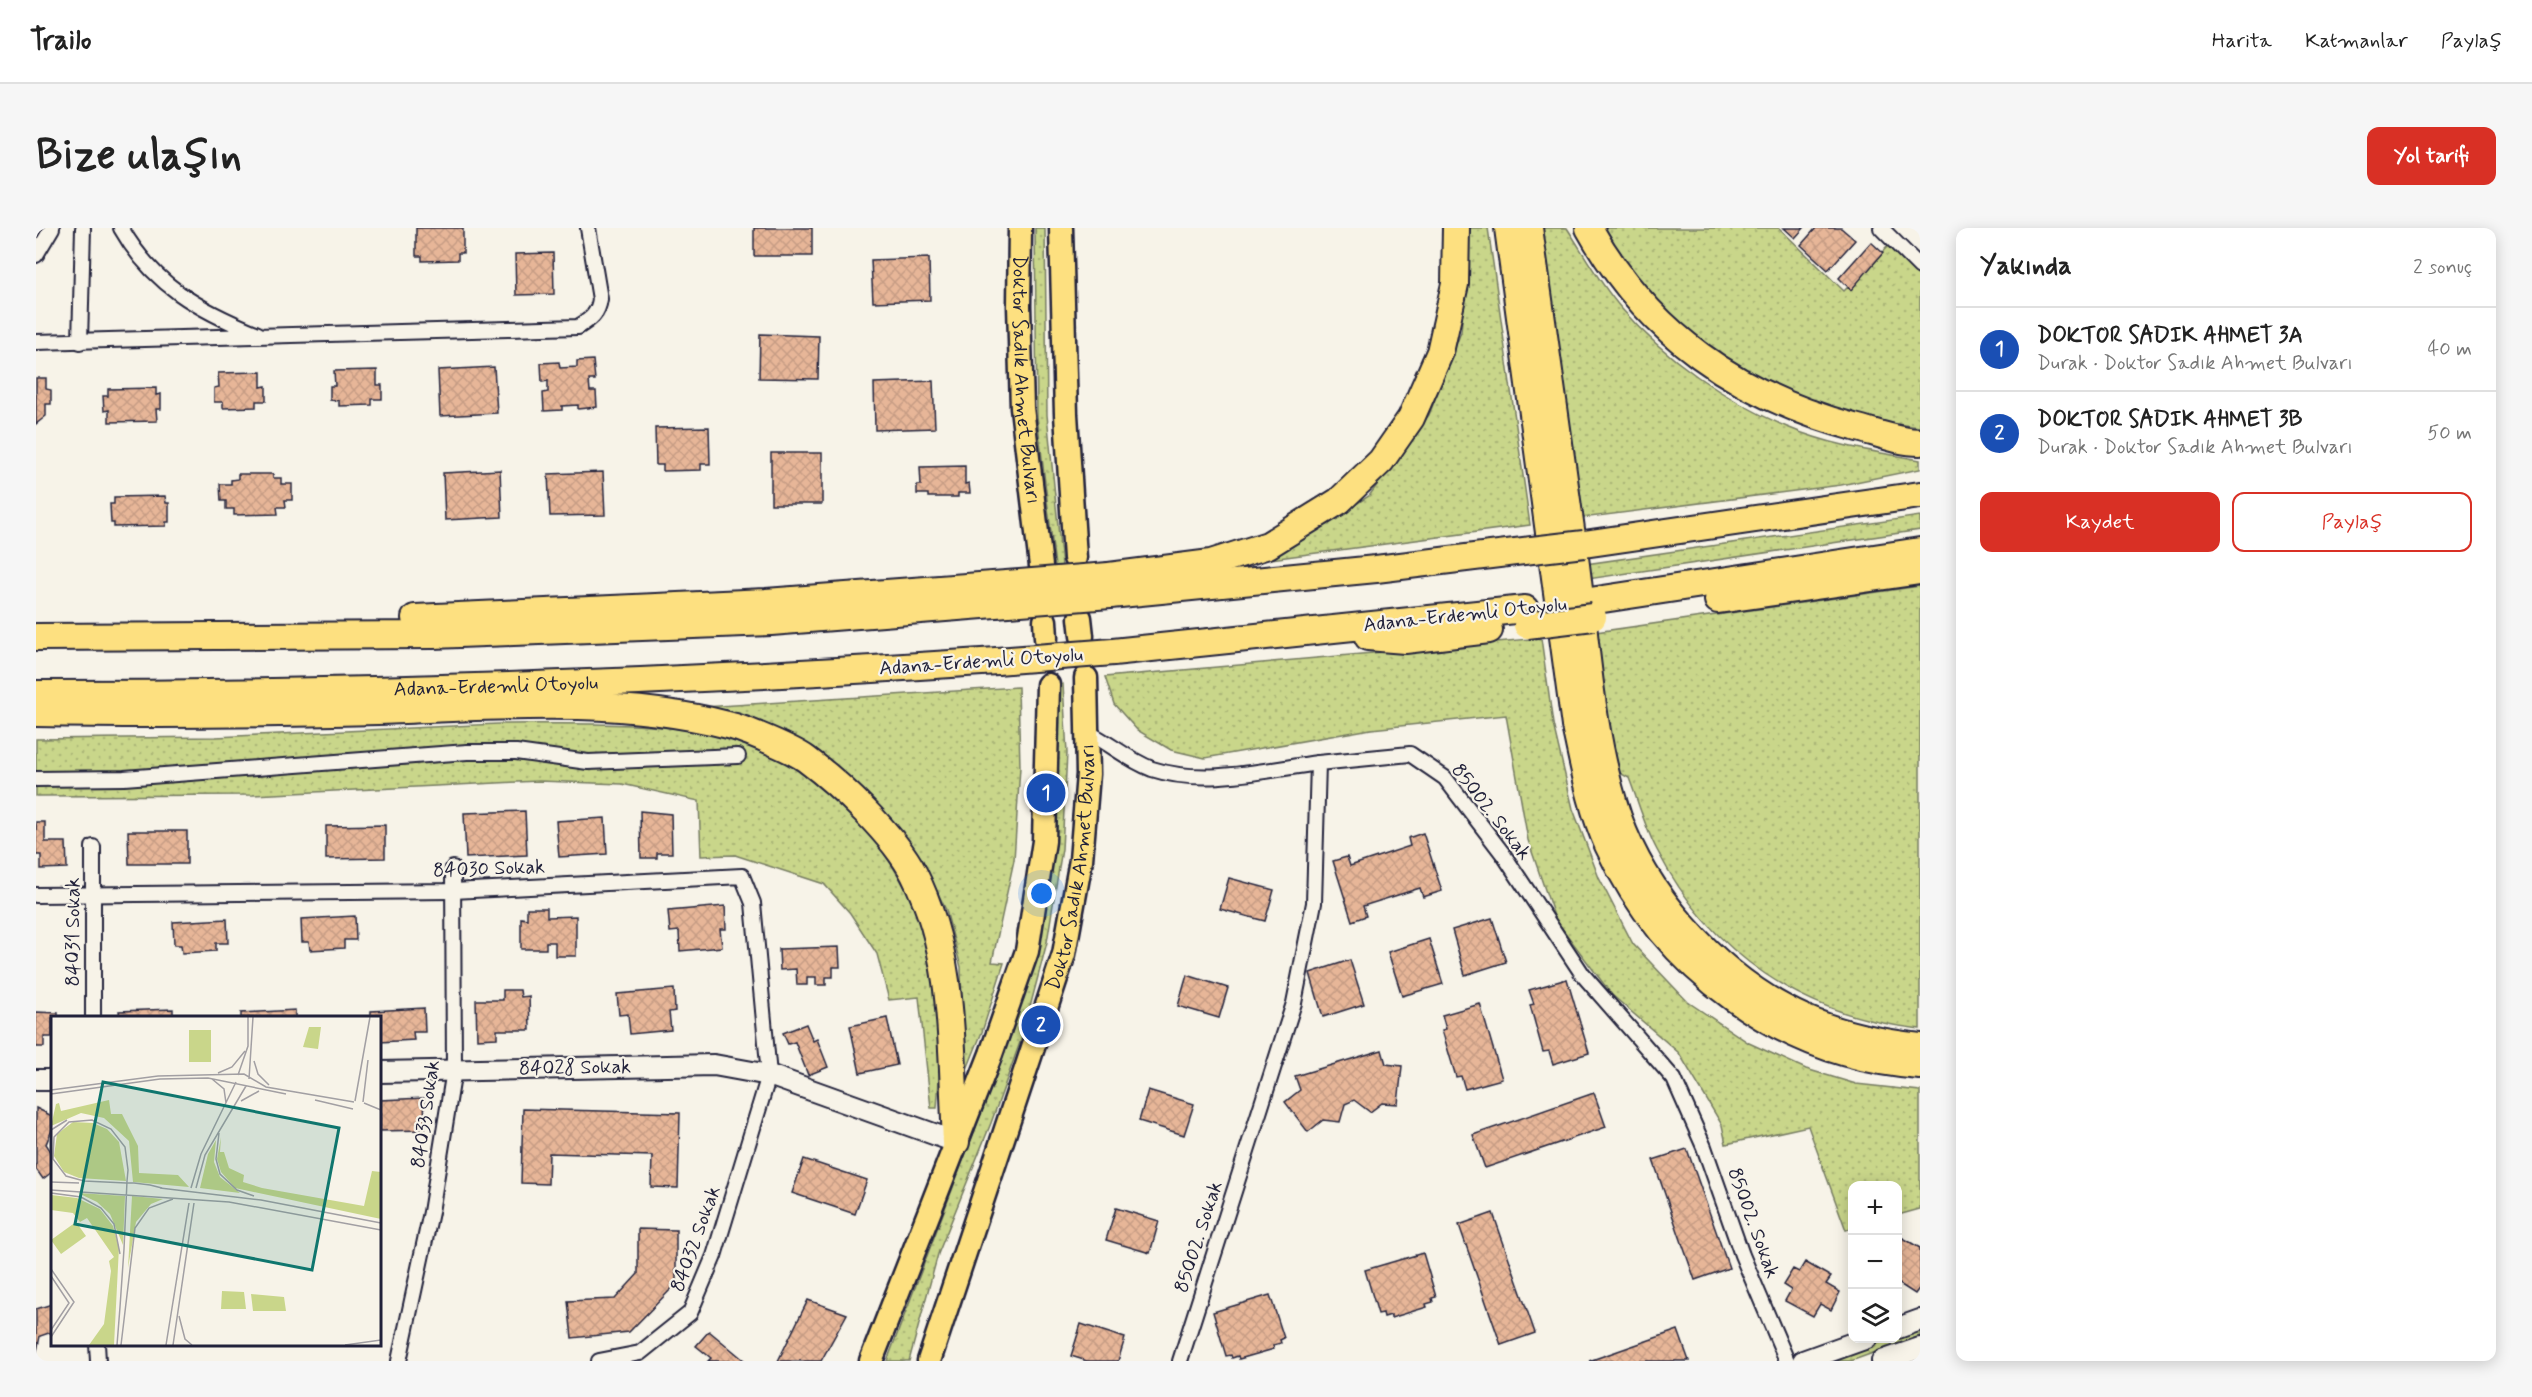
<!DOCTYPE html>
<html lang="tr">
<meta charset="utf-8">
<style>
body{margin:0;font-family:Mynerve,sans-serif;background:#f6f6f6;color:#222}
.controls{position:absolute;right:18px;bottom:18px;display:grid;overflow:hidden;border-radius:12px;box-shadow:0 3px 15px #0003}
.controls button{width:54px;height:54px;display:grid;place-items:center;padding:0;border:0;border-bottom:2px solid #e0e0e0;background:#fff;color:#222;font:30px sans-serif}
.you{position:absolute;left:1006px;top:666px;width:21px;height:21px;margin:-15px;border:4px solid #fff;border-radius:50%;background:#1a73e8;box-shadow:0 0 0 9px #1a73e833}
.badge{display:grid;place-items:center;width:39px;height:39px;border-radius:50%;background:#d93025;color:#fff;font-size:20px;font-weight:700}
.pin{position:absolute;translate:-50% -50%;border:3px solid #fff;box-shadow:0 2px 6px #0006}
.list{margin:0;padding:0;list-style:none}
h2{display:flex;justify-content:space-between;align-items:center;height:78px;margin:0;padding:0 24px;font-size:26px}
h2 small{font-size:20px;font-weight:400;color:#767676}
.list li{display:grid;grid-template-columns:39px 1fr auto;gap:18px;align-items:center;box-sizing:border-box;height:84px;padding:0 24px;border-top:2px solid #e0e0e0}
.list b{display:block;font-size:22px;white-space:nowrap}
.list p{margin:0;font-size:20px;white-space:nowrap;color:#767676}
.list em{font-size:20px;font-style:normal;color:#767676}
.actions{display:flex;gap:12px;padding:18px 24px}
.actions a{flex:1;padding:14px 0;border:2px solid #d93025;border-radius:12px;text-align:center;font-size:21px;color:#d93025}
.actions .main{background:#d93025;color:#fff}
.icon{flex:none;width:33px;height:33px;fill:none;stroke:currentColor;stroke-width:2;stroke-linecap:round;stroke-linejoin:round}
.map{position:relative;flex:none;width:1884px;height:1133px;overflow:hidden;border-radius:12px}
header{display:flex;align-items:center;gap:36px;box-sizing:border-box;height:84px;padding:0 30px;background:#fff;border-bottom:2px solid #e0e0e0}
header strong{font-size:28px}
nav{display:flex;gap:33px;margin-inline-start:auto;font-size:21px}
.intro{display:flex;align-items:center;justify-content:space-between;box-sizing:border-box;height:144px;padding:0 36px}
h1{margin:0;font-size:42px}
.button{padding:15px 27px;border-radius:12px;background:#d93025;color:#fff;font-size:21px;font-weight:700}
main{display:flex;gap:36px;padding:0 36px}
aside{flex:1;background:#fff;border-radius:12px;box-shadow:0 3px 15px #0003}
.map>svg:first-child{display:block}
.grass{fill:url(#grass-dots);stroke:#767c62;stroke-width:1.5}
.building{fill:url(#building-cross-hatch);stroke:#22223b;stroke-width:1.5}
.lines{fill:none;stroke-linecap:round;stroke-linejoin:round}
.street-casing{stroke:#22223b;stroke-width:18}
.secondary-casing{stroke:#22223b;stroke-width:24}
.primary-casing{stroke:#22223b;stroke-width:27}
.highway-casing{stroke:#22223b;stroke-width:30}
.street{stroke:#f7f3e8;stroke-width:14}
.secondary{stroke:#f7f3e8;stroke-width:20}
.primary{stroke:#fde080;stroke-width:22}
.highway{stroke:#fde080;stroke-width:26}
.highway-bridge-casing{stroke:#22223b;stroke-width:30;stroke-linecap:butt}
.highway-bridge{stroke:#fde080;stroke-width:26}
.labels{text-anchor:middle;dominant-baseline:central;stroke-width:4.5;stroke-linejoin:round;paint-order:stroke}
.street-label{font-size:20px;fill:#22223b;stroke:#f7f3e8}
.inset-road{fill:none;stroke:#a29fa3;stroke-width:1.5}
.view{fill:#0f766e;fill-opacity:0.15;stroke:#0f766e;stroke-width:3}
.inset-edge{fill:none;stroke:#22223b;stroke-width:3}
</style>
<header>
<strong>Trailo</strong>
<nav><a>Harita</a><a>Katmanlar</a><a>Paylaş</a></nav>
</header>
<div class="intro"><h1>Bize ulaşın</h1><a class="button">Yol tarifi</a></div>
<main>
<div class="map">
<svg width="1884" height="1133" viewBox="0 0 1884 1133">
<defs>
<pattern id="grass-dots" width="8" height="8" patternUnits="userSpaceOnUse" patternTransform="scale(1.5)"><rect width="8" height="8" fill="#c9d68a"/><path d="M2 2h.1M6 6h.1" fill="none" stroke="#acb778" stroke-width="1.8" stroke-linecap="round"/></pattern>
<pattern id="building-cross-hatch" width="8" height="8" patternUnits="userSpaceOnUse" patternTransform="scale(1.5)"><rect width="8" height="8" fill="#e7b698"/><path d="M0 0l8 8M0 8l8-8" fill="none" stroke="#c69c84"/></pattern>
</defs>
<rect width="100%" height="100%" fill="#f7f3e8"/>
<filter id="ink" filterUnits="userSpaceOnUse"><feTurbulence type="fractalNoise" baseFrequency=".0167" numOctaves="2"/><feDisplacementMap in="SourceGraphic" scale="12" xChannelSelector="R" yChannelSelector="G"/><feConvolveMatrix kernelMatrix="1 2 1 2 8 2 1 2 1" color-interpolation-filters="sRGB"/></filter>
<g filter="url(#ink)">
<g class="grass">
<path d="M999,0H1009L1011,187L1026,338H1019L1001,188Z"/>
<path d="M1434,0H1452L1494,297L1220,333L1248,321L1333,268L1393,187L1425,104Z"/>
<path d="M1503,0H1531C1548,26 1564,56 1585,80C1629,131 1689,172 1751,199C1793,217 1839,224 1884,232V241L1805,257L1546,290Z"/>
<path d="M1566,0H1743L1808,63L1854,16L1884,48V199L1828,192L1721,151L1670,120L1631,87L1592,42Z"/>
<path d="M1884,288V302L1552,351L1550,336Z"/>
<path d="M1884,358V801C1768,788 1675,727 1621,622C1609,600 1602,573 1593,550L1584,545L1570,489L1560,404Z"/>
<path d="M1505,410L1517,496L1537,581L1563,650L1597,716L1652,774L1713,815L1770,841L1820,856L1884,863V981L1862,987V958H1816V1000L1810,1002L1772,898L1690,916L1686,897L1643,825L1576,767L1519,691L1492,612L1470,487L1335,501L1169,530L1135,522L1101,502L1078,476L1069,449Z"/>
<path d="M1027,456L1031,525L1026,621L1011,714L987,806L955,895L902,1026L873,1133H851L976,804L1001,712L1016,457Z"/>
<path d="M982,459L984,539L978,632L956,734L968,735L946,804L927,851L925,739L910,682L886,632L839,575L794,535L667,479Z"/>
<path d="M462,496C544,496 626,492 707,512C738,521 764,541 788,561C848,610 887,677 901,753C908,795 904,838 901,880H895L883,769L853,772L841,726L814,685L788,656L699,627L665,628L663,573L586,556L503,553L217,567L0,568V511L180,509Z"/>
<path d="M1884,1100V1108L1815,1133H1793L1854,1111L1862,1110V1108Z"/>
</g>
<g class="building">
<path d="M380,0H427V25H422V32L386,33V28H380Z"/>
<rect x="718" y="0" width="58" height="28"/>
<path d="M1748,0H1768L1759,10Z"/>
<path d="M1780,0H1805L1819,12L1792,42L1765,17Z"/>
<path d="M1835,14L1847,25L1815,62L1803,50Z"/>
<path d="M517,25L518,66L480,67L479,26Z"/>
<path d="M893,30L894,72L837,74L835,32Z"/>
<path d="M724,106L783,108L782,151L723,150Z"/>
<path d="M557,132L559,152H553L554,163H560L561,179L542,181V177L526,178V182L508,183L507,165L512,164V153L506,154L505,135L523,134L524,140L541,139V133Z"/>
<path d="M458,139L461,185L404,188L402,142Z"/>
<path d="M341,142V157H346V171H336V177L303,178V173L294,172V158H299L298,143Z"/>
<path d="M225,144V159L230,158V173H220V179L187,180V174H178V160L183,159L182,145Z"/>
<path d="M0,150H10V161L15,162V176H10V188L0,196Z"/>
<path d="M897,153L899,200L839,202L838,155Z"/>
<path d="M120,160V167L125,166V181H120L121,193L73,194V182L68,183L67,168H72V161Z"/>
<path d="M673,199L674,236H665V242L627,243V237H620L619,200Z"/>
<rect x="735" y="225" width="51" height="51"/>
<path d="M929,238V256L933,255L934,265H922V269H892V266H881V257H885L884,239Z"/>
<path d="M464,242L466,289L409,292L407,245Z"/>
<path d="M567,244L569,287L514,288L512,246Z"/>
<path d="M202,246H237V250H245V256H256V272H249L250,279H241L242,286L198,287V281H190V273H185L184,256H195V252L202,251Z"/>
<path d="M129,268L130,275H133V294H130V298L78,299V295H75L74,276H78V269Z"/>
<path d="M489,583L491,627L430,630L428,585Z"/>
<path d="M604,583L635,586L636,625H621V630H605Z"/>
<path d="M569,590L571,626L523,629L520,593Z"/>
<path d="M0,594H9V614H30L31,640L5,641V627H0Z"/>
<path d="M349,597V630L290,631V598Z"/>
<path d="M92,603H151V636H93Z"/>
<path d="M1387,605L1406,663L1387,669L1384,660L1327,678L1330,688L1316,693L1297,633L1311,629L1314,638L1374,618L1372,610Z"/>
<path d="M1193,650L1238,662L1229,693L1184,681Z"/>
<path d="M689,678L690,701H684L686,719L644,723L643,703L634,704L632,683Z"/>
<path d="M491,680H511V689L540,688V728H519V714H510V721H485V690L491,691Z"/>
<path d="M319,688L320,712H308V720L274,722L273,714H266L265,691Z"/>
<path d="M1456,690L1470,734L1429,747L1416,702Z"/>
<path d="M191,691L192,715H180V723L146,725L145,717H138L137,694Z"/>
<path d="M1393,711L1407,756L1366,768L1352,724Z"/>
<path d="M803,719L804,739H797V749H790V757H780V749H771V757H761L760,741L744,742L743,721Z"/>
<path d="M1314,732L1328,776L1287,789L1274,745Z"/>
<path d="M1151,747L1192,760L1183,790L1142,778Z"/>
<path d="M1531,751L1553,825L1517,836L1513,823L1507,824L1494,777L1498,776L1493,762Z"/>
<path d="M638,761L639,783L633,784L635,802L594,806L592,786L583,787L581,766Z"/>
<path d="M467,762H484L485,769L493,768L494,802H461V810L441,811L440,772H467Z"/>
<path d="M1444,776L1466,851L1429,861L1425,848L1420,849L1406,802L1410,801L1406,787Z"/>
<path d="M388,780L389,804H377L378,812L344,814V790H335V783Z"/>
<path d="M137,781V790H84L83,783Z"/>
<path d="M259,782V790H205V785Z"/>
<path d="M0,784L22,785V790H16V809H8V819H0Z"/>
<path d="M851,790L861,837L824,845L814,798Z"/>
<path d="M770,796L777,813L781,811L792,839L772,847L759,814L752,816L747,805Z"/>
<path d="M1346,822L1350,836L1366,838L1362,876L1346,875L1334,884L1318,872L1309,876L1304,894L1287,892L1272,904L1249,874L1264,862L1259,848Z"/>
<path d="M1112,862L1158,876L1148,907L1103,893Z"/>
<path d="M1558,865L1570,899L1449,940L1437,907Z"/>
<path d="M388,870L389,902L344,903V872Z"/>
<path d="M0,880L16,888V902L10,916L16,925V944L7,951L0,941Z"/>
<path d="M487,881L644,885L642,960L615,959L616,928L513,925L512,956L485,955Z"/>
<path d="M1651,921L1693,1040L1659,1052L1617,932Z"/>
<path d="M768,931L831,952L819,986L756,965Z"/>
<path d="M1080,980L1123,993L1114,1025L1070,1012Z"/>
<path d="M1457,985L1499,1105L1465,1117L1423,997Z"/>
<path d="M602,1001L640,1002V1056L593,1104L536,1110L532,1073L579,1071L602,1046Z"/>
<path d="M1867,1010L1884,1020V1059L1879,1066L1862,1055V1018Z"/>
<path d="M1387,1025L1400,1069L1396,1070L1397,1074L1390,1076L1391,1079L1355,1090V1087L1348,1089L1347,1085L1342,1086L1329,1042Z"/>
<path d="M1769,1034L1795,1049L1790,1056L1804,1064L1795,1082L1784,1076L1777,1088L1749,1073L1755,1062L1747,1057L1757,1041L1763,1044Z"/>
<path d="M1234,1067L1248,1110L1244,1112L1245,1115L1237,1117L1238,1121L1203,1131L1202,1128L1196,1130L1195,1127L1190,1128L1177,1084Z"/>
<path d="M772,1072L811,1086L785,1133H742Z"/>
<path d="M16,1076V1104L4,1108L0,1128V1081Z"/>
<path d="M1045,1096L1089,1110L1082,1133H1051L1035,1128Z"/>
<path d="M1642,1102L1653,1133H1553Z"/>
<path d="M673,1103L709,1133H672L675,1130L660,1118Z"/>
</g>
<g class="lines">
<g class="street-casing">
<g id="street">
<path d="M85,0C117,57 163,82 222,106"/>
<path d="M1845,0L1884,39"/>
<path d="M0,27L16,0"/>
<path d="M0,114L542,99C555,91 562,86 564,71L552,0"/>
<path d="M44,114L47,0"/>
<path d="M1051,504C1074,515 1092,532 1116,541C1168,558 1229,542 1282,535"/>
<path d="M0,551L88,550L431,524H480L552,534L702,528"/>
<path d="M57,619V790"/>
<path d="M0,667L417,663L706,648L717,675L733,847L678,1028L654,1085L604,1125L563,1133"/>
<path d="M61,1116L62,1133"/>
<path d="M363,1133L395,984L418,842L417,640"/>
<path d="M1144,1133L1258,775L1278,675L1282,535L1374,526L1409,550L1467,626L1547,747L1638,851L1668,919L1706,1027L1751,1133"/>
</g>
</g>
<g class="secondary-casing">
<g id="secondary">
<path d="M344,844L678,837L733,847L920,914"/>
<path d="M0,852H16"/>
<path d="M1862,1100L1884,1092"/>
<path d="M1767,1133L1831,1110"/>
<path d="M1846,1133L1884,1120"/>
</g>
</g>
<g class="primary-casing">
<g id="primary">
<path id="s1" d="M984,0L983,78L986,180L1005,338"/>
<path d="M1025,0L1030,186L1039,330"/>
<path d="M1044,390L1046,408"/>
<path d="M1009,393L1010,410"/>
<path d="M835,1133L955,826L991,723L1008,613L1012,457"/>
<path id="s2" d="M893,1133L1028,726L1045,632L1052,546L1050,450"/>
</g>
</g>
<g class="highway-casing">
<g id="highway">
<path d="M1472,0L1539,498C1548,538 1555,580 1572,617C1629,741 1747,828 1884,838"/>
<path d="M1493,0C1509,112 1524,225 1540,337C1551,421 1555,508 1582,589C1609,667 1677,742 1749,781C1789,803 1840,814 1884,819"/>
<path d="M1553,0C1612,106 1702,168 1818,199C1839,204 1862,214 1884,214"/>
<path d="M1548,316L1884,267"/>
<path d="M1073,348L1175,335L1232,317L1303,273L1345,233L1375,190L1404,124L1419,56L1420,0"/>
<path d="M1074,367L1340,341L1496,322"/>
<path d="M1682,372L1884,343"/>
<path d="M1554,373L1884,323"/>
<path d="M379,390L730,374L957,357"/>
<path d="M0,409L397,407L735,394L959,376"/>
<path d="M1332,409L1369,412L1453,402"/>
<path d="M1077,424L1489,381"/>
<path id="s3" d="M0,466C321,466 641,455 961,433"/>
<path d="M0,485C113,487 227,486 341,483C456,479 579,468 692,497C709,501 756,521 770,531C805,557 858,607 878,646C920,729 915,823 920,914"/>
</g>
</g>
<use href="#street" class="street"/>
<use href="#secondary" class="secondary"/>
<use href="#primary" class="primary"/>
<use href="#highway" class="highway"/>
<g class="highway-bridge-casing">
<g id="highway-bridge">
<path d="M1496,322L1548,316"/>
<path d="M957,357L1073,348"/>
<path d="M959,376L1074,367"/>
<path d="M1491,397L1557,389"/>
<path d="M961,433L1077,424"/>
</g>
</g>
<use href="#highway-bridge" class="highway-bridge"/>
</g>
</g>
<g class="labels">
<g class="street-label">
<text stroke="none"><textPath href="#s1" startOffset="152">Doktor Sadık Ahmet Bulvarı</textPath></text>
<text transform="translate(1429 387) rotate(-6)">Adana-Erdemli Otoyolu</text>
<text transform="translate(945 434) rotate(-4)">Adana-Erdemli Otoyolu</text>
<text stroke="none"><textPath href="#s3" startOffset="460">Adana-Erdemli Otoyolu</textPath></text>
<text transform="translate(1455 584) rotate(52)">85002. Sokak</text>
<text stroke="none"><textPath href="#s2" startOffset="516">Doktor Sadık Ahmet Bulvarı</textPath></text>
<text transform="translate(453 641) rotate(-2)">84030 Sokak</text>
<text transform="translate(37 704) rotate(-90)">84031 Sokak</text>
<text transform="translate(539 840) rotate(-1)">84028 Sokak</text>
<text transform="translate(390 886) rotate(-82)">84033 Sokak</text>
<text transform="translate(1717 995) rotate(70)">85002. Sokak</text>
<text transform="translate(1163 1009) rotate(-72)">85002. Sokak</text>
<text transform="translate(660 1011) rotate(-70)">84032 Sokak</text>
</g>
</g>
<g transform="translate(15 788)">
<rect width="330" height="330" fill="#f7f3e8"/>
<path d="M258,11H270L267,33L252,31ZM58,84L60,98H71L87,130L88,157L127,159L138,171L82,166L78,125L53,102L30,97L0,110L5,88L8,87L10,95ZM22,106L42,107L56,113L68,126L75,165L28,162L13,156L3,140L6,118ZM170,121L169,136H173L178,152L193,159L192,166L211,172L313,190L321,155L330,156V203L184,172L170,156L166,143ZM165,124L163,146L169,161L189,177L149,172L157,138ZM27,177L74,180L72,229L59,198L46,186ZM0,179L26,182L49,193L62,210L68,231L63,329H38L53,308L60,255L58,245L63,241L36,202L29,206L22,197L0,194ZM81,180L112,183L100,188L85,206L77,252ZM171,275L193,276L195,293H170ZM200,278L233,281L235,295H202Z" fill="#c9d68a"/>
<path d="M138,14H160V46H138ZM25,206L35,220L10,238L0,224Z" fill="#c9d68a"/>
<path class="inset-road" d="M203,45L207,58L218,69M167,57L181,51L194,35M187,59L197,30V1M161,63L173,73L175,87M198,63L202,1M0,74L107,60L193,58L215,71L303,86M0,78L109,63L157,62L235,78M264,84L302,93M190,85L208,75M304,85L319,1M312,86L317,44M313,87L330,94M0,114L16,104M168,117L165,143L169,158L186,174L203,180M0,166L28,167M109,172L210,184L330,207M140,172L150,138L185,66M145,172L154,139L195,70M0,174L178,186L330,214M0,177L30,181L50,192L63,208L69,238M0,253L23,286L0,321M0,260L18,287L0,314M128,300L134,323L141,329M66,329L69,291L73,233L76,165L77,154L74,131L60,113L41,104L18,106L3,121L2,143L15,160L33,165L75,167H83L99,169L111,172M70,329L84,212L98,192L122,183M115,329L138,187M122,329L143,187M294,329L330,324"/>
<path class="view" d="M52,66L288,112L261,254L24,208Z"/>
<rect width="330" height="330" class="inset-edge"/>
</g>
</svg>
<div class="controls">
<button>+</button>
<button>−</button>
<button><svg class="icon" aria-label="layers" viewBox="0 0 24 24"><path d="M12 4l9 5-9 5-9-5zM3 14l9 5 9-5"/></svg></button>
</div>
<div class="you"></div>
<div class="pin badge" style="left:1010px;top:565px;background:#1a4fb4">1</div>
<div class="pin badge" style="left:1005px;top:797px;background:#1a4fb4">2</div>
</div>
<aside>
<h2>Yakında<small>2 sonuç</small></h2>
<ul class="list">
<li><span class="badge" style="background:#1a4fb4">1</span><div><b>DOKTOR SADIK AHMET 3A</b><p>Durak · Doktor Sadık Ahmet Bulvarı</p></div><em>40 m</em></li>
<li><span class="badge" style="background:#1a4fb4">2</span><div><b>DOKTOR SADIK AHMET 3B</b><p>Durak · Doktor Sadık Ahmet Bulvarı</p></div><em>50 m</em></li>
</ul>
<div class="actions"><a class="main">Kaydet</a><a>Paylaş</a></div>
</aside>
</main>
